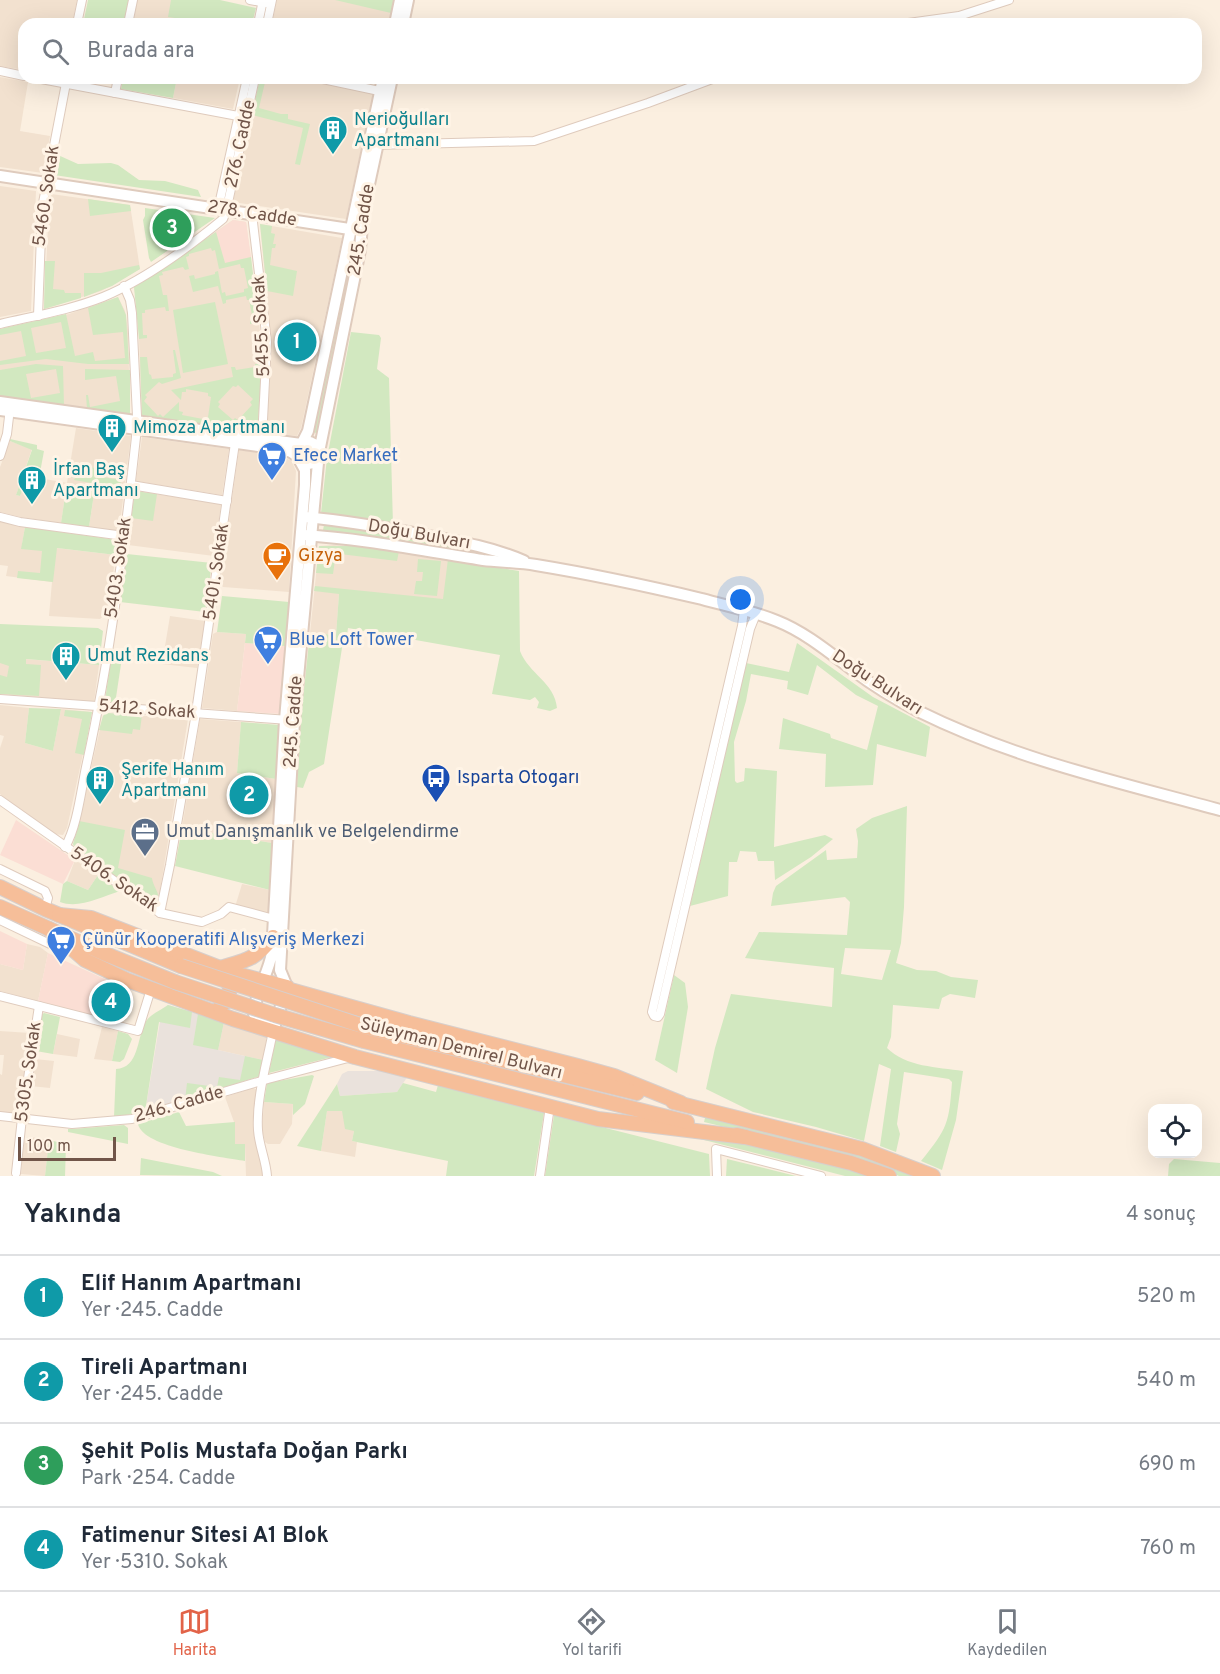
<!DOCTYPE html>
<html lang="tr">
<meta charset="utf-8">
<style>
body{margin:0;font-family:Overpass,sans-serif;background:#f6f6f7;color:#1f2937}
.controls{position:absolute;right:18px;bottom:18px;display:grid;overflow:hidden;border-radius:12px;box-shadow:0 6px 24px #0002}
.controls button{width:54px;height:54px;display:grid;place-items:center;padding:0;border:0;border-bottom:2px solid #e0e1e3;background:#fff;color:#1f2937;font:30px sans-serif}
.scale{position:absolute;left:18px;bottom:15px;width:98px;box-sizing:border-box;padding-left:6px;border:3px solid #715549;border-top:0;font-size:16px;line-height:21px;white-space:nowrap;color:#715549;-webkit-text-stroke:4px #fff4e6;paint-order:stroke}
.you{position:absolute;left:741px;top:600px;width:21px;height:21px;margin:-15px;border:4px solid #fff;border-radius:50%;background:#1a73e8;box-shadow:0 0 0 9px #1a73e833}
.badge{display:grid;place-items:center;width:39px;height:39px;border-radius:50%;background:#e26348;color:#fff;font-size:20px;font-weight:700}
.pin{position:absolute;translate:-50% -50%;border:3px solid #fff;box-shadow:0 2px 6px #0006}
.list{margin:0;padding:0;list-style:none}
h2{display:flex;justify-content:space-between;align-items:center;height:78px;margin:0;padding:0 24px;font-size:26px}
h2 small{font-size:20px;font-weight:400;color:#747a83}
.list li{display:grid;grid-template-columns:39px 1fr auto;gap:18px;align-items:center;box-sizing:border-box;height:84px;padding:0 24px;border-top:2px solid #e0e1e3}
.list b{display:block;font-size:22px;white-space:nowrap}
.list p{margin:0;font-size:20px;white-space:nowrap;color:#747a83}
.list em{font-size:20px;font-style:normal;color:#747a83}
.icon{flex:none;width:33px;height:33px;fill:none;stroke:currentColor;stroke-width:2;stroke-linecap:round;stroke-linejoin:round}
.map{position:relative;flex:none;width:1220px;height:1176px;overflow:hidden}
.search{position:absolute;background:#fff;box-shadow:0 6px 24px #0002;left:18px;right:18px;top:18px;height:66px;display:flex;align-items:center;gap:15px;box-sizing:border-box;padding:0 21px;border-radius:18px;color:#747a83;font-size:22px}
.sheet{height:414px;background:#fff}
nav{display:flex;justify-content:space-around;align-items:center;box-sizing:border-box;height:84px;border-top:2px solid #e0e1e3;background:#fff;font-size:16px;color:#747a83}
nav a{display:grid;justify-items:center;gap:3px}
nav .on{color:#e26348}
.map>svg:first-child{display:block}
.residential{fill:#f2e1cf}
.commercial{fill:#fbded4}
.industrial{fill:#eae2dc}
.green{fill:#d2e8c0;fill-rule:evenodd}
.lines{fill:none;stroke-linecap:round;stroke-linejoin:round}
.minor-casing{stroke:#dfcbbd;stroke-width:10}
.tertiary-casing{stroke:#dfcbbd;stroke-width:14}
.trunk-casing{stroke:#d7cfcc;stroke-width:16}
.minor{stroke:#fff;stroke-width:8}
.tertiary{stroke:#fff;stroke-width:10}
.trunk{stroke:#f6be99;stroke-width:14}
.trunk-bridge-casing{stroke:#d7cfcc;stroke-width:16;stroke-linecap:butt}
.trunk-bridge{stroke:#f6be99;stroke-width:14}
.labels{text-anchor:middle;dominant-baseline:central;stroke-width:6;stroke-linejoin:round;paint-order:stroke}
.culture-label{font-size:18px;fill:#0d838f;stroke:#fff4e6;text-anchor:start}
.street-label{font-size:18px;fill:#715549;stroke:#fff4e6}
.shop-label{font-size:18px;fill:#366cbe;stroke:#fff4e6;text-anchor:start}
.food-label{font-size:18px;fill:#c56008;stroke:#fff4e6;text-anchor:start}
.transit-label{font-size:18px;fill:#164399;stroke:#fff4e6;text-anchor:start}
.service-label{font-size:18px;fill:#4e5e75;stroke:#fff4e6;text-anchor:start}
</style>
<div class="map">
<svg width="1220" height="1176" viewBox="0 0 1220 1176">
<rect width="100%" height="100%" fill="#fbefe0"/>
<g class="residential">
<path d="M0,0H77L72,24H24V70L0,66Z"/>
<path d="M137,0H186L182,24H133Z"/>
<path d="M277,0H394L389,24H272Z"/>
<path d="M0,77L28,82L20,131L50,136L43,173L0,167Z"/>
<path d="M177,78H240L233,109L173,98Z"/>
<path d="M260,78H295L373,94L346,219L233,202Z"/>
<path d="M0,186L36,191L31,311L0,317Z"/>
<path d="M51,194L130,205L140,269L101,291L44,309L49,205Z"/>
<path d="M233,220L246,222L261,339L262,374L257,432L142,416L138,313L134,287Z"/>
<path d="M260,224L342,238L301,428L297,436L266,433L272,350Z"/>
<path d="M118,297L125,311L128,330L130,415L0,397V329L69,314Z"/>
<path d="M76,428L131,436L119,531L89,527L95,488L67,483L61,523L20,517L0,512V467L10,441L32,449L16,495L20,496L28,476L67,483Z"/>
<path d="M142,437L229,449L222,495L136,481Z"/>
<path d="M239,450L270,454L291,460L296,471L289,592L223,587L220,583Z"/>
<path d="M135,491L221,504L214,556L128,545Z"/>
<path d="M0,522L25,527L22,544L116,555L107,612L100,619L49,616L52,582L6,576L8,566L0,565Z"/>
<path d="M334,545L366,547L452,560L448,604L339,594L336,635L310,633L319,546Z"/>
<path d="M170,616L205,621L197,668L162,664Z"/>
<path d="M217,632L246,634L237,711L202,708L213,634Z"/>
<path d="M0,657L99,665L94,702L0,694Z"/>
<path d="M0,705L29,708L25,743L53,751L61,709L92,712L67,828L63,835L53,834L0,794V748L4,736L0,735Z"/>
<path d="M106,713L188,719L158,903L156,905L116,877L79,821L103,716Z"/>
<path d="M200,719L241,722L237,773L276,779L272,843L182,828Z"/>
<path d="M75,860L98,875L88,890L67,881Z"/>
<path d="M242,884L270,890L269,916L235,907Z"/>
<path d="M27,944L40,947L48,953L38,1001L0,991V964L23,970Z"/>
<path d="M224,1022L267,1035L263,1060L218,1050Z"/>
<path d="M102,1027L118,1031L112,1061L94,1059Z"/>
<path d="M0,1031L30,1033L19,1112L17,1114L0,1112V1074L2,1075L4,1055H0Z"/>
<path d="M57,1034L80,1039L77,1057L53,1054Z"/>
<path d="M35,1059L54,1061L50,1088L30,1086Z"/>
<path d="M253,1088L258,1090L254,1128L264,1176H246L245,1145L235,1144L234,1122L225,1097Z"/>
<path d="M264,1102L293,1104L292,1124L280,1144H268L265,1142L262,1129Z"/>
<path d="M327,1111H342L354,1131L352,1141L357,1142L355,1157L321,1151Z"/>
<path d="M30,1137L49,1140L45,1176L21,1174L24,1142Z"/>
</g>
<g class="commercial">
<path d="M233,220L246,222L251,257L225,263L216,232Z"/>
<path d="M245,643L285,646L281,714L237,711Z"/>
<path d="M16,820L75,860L63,884L0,855Z"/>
<path d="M0,931L27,944L23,970L0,964Z"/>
<path d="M48,953L131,991L118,1022L38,1001Z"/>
</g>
<g class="industrial">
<path d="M168,1005L224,1022L218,1050L263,1060L260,1076L145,1112L162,1009Z"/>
<path d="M348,1071H383L408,1076L397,1092L340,1096L337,1084L342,1074Z"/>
</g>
<g class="green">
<path d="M88,0H129L124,24H83Z"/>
<path d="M171,0H220L256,8L252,24H182V19L168,17Z"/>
<path d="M335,0H394L391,13Z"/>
<path d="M123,78H177L173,98L121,89Z"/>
<path d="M260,78H266L259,108L281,114H288V119L310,124L300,165L295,164L303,128L252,115Z"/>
<path d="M58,155L78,164L111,163L118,165L139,180L165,181L198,190L201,197L54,175Z"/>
<path d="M88,199L130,205L131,211L90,216Z"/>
<path d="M145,208L215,218L151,262L149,258L143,220L145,216Z"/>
<path d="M260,224L272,226L271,233L275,234L273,244H276L275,248H272L270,265L297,271L293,296L267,291Z"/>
<path d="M216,232L225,263L251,257L259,323L250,324V321L253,320L249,300H247L246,296L226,300V303L223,304L218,286L193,292L189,276L194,275L195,279L215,274V272L218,271L222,293L225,292L226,296L244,292V289L248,288L244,268H241L240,264L219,269L215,250L212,251L211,248L189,254V256L186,257L189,269L185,270L183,267L162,272L163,275L159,276L163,295H167L169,311H166L165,307L145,310V313H142L143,335H147V338L139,339L134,287Z"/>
<path d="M353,240H357L317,434L313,431Z"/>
<path d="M45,261H55L53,289L64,290L65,293H81V298L44,309Z"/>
<path d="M139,265L140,269L112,286L84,297V273H101Z"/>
<path d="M118,297L126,315L129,364H88L46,359L0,365V361L26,356L21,331L0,335V329L66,314L75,356L93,352L95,361L125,358L123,332L93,335L88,308ZM61,322L66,348L36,353L31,328Z"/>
<path d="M215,302L228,364L183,373L173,310Z"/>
<path d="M351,332L379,335L381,338L377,369L389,378L393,525L321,513L327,458Z"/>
<path d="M257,342H261L262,374L257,432L142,416L140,357H147L149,374L151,375L152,379L173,377V374L176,373L173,350H175L181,378L162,384L159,382L145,395L147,397L144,401L158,416L160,414L163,417L179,402V411L183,412L182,415L203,419L204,417H208L211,397L208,396V393L186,389V392H182L181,400L171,390L233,377L231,367H235L236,370L255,367V364H258L255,345ZM238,385L253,399L250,402L252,405L238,420L235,418L233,420L218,407L220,404L218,402L233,386L236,387Z"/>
<path d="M36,364L63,366L64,406L0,397V370ZM56,369L60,393L31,398L26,374Z"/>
<path d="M85,369L130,370V415L87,409L86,395H88L90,407L120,401L116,376L85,380Z"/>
<path d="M10,439L37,445V449L44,451L39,478L42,479L40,489L24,486L20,496L16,495L32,450L10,441Z"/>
<path d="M72,462L78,463V465L95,468L97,470L96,476L121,480L120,488L74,480L75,478L70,477Z"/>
<path d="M67,483L95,487L89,527L61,523Z"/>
<path d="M135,491L157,494L153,521L131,518Z"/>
<path d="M324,525L396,535L496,554V557L403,540L323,530Z"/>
<path d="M25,527L118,540L116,555L57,548L53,582L17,578L18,571L40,573L42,551L21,549Z"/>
<path d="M319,546H353L399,551L397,561L340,554L339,560H335L333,574L316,573Z"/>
<path d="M127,554L212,563L205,612L120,602Z"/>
<path d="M418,559L441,561L437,596L414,594L416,581H422L423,572H417Z"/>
<path d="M448,559L519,571L520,651C529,674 555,683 557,708L550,711L537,708L539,702L535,697L530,700L492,694L500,655L348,628L347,635H344L324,764L309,772L303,788L297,787L301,717L310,633L336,635L339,594L314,591L315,586L443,599Z"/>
<path d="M222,596L289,602L285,646L245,643L246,634L217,632Z"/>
<path d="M0,624L98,628L103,631L99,665L26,659V664L41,665L39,696L0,694V675L7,677L9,666L0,663Z"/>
<path d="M797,643L873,697L930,727L926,757L877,744L873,785L825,787L826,754L779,749L783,718L830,734L831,738L867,750L878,706L856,695L817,665L808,695L787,689L788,681L751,674L746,701L734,742L735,781L737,783L744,781L745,768L777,771L774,847L825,835L833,839L811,857L775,880L774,861H758L756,852L740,851L737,862H729L728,896L690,906L746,663L789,672Z"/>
<path d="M123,651L115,704L108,703L105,700L112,652Z"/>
<path d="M29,708L61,709L53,751L25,743Z"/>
<path d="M65,710L92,712L84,755L75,753L82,719L64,716Z"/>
<path d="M106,713L142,715L140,730L133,729L132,734L99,730L103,716Z"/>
<path d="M241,722L280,725L276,779L237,773Z"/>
<path d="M907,806L904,907L901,943L896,963L917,970L936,971L951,977L978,980L975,998L950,994L942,998L939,1009L893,1005L891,1037L887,1048C906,1067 937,1067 963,1071L956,1120L942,1170L921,1161C948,1128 949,1123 952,1082L949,1079L904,1072L897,1124L900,1134L896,1152L880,1146L891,1069L879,1064L864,1141L816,1127L753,1112L706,1089L715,1048L731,994L832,1007L834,968L745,958L759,932L847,935L850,902L845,897L771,906L773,893L776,886L826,850L827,860L857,858L858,841L856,829L872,818ZM845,948L891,950L882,980L841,974Z"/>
<path d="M79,821L125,830L118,868L152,878C153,888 163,895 156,905L75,849L73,844Z"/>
<path d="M182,828L272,843L270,890L175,866Z"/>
<path d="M98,875L120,891C101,897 79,909 60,902L63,884L67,881L88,890Z"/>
<path d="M674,975L685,983L688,1007L677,1073L655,1060Z"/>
<path d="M168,1005L192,1012L190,1028L159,1022L145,1112L114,1117L116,1069C139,1068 137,1038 145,1023C149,1015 161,1010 168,1005Z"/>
<path d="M44,1013L60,1017L53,1054L36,1051L41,1015Z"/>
<path d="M198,1014L224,1022L218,1050L193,1045Z"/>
<path d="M118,1031L128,1034L132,1039L124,1059L120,1062L112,1061Z"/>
<path d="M276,1038L332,1057L269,1073Z"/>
<path d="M245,1056L263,1060L260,1076L185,1100L187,1083L217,1087L219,1077L240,1080Z"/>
<path d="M312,1075L314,1076L305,1104L293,1115V1104L264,1102L267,1083Z"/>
<path d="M403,1083L436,1092L438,1085L544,1113L534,1176H446L448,1161L352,1141L354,1131L345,1129L342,1111H327L321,1151L297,1146L337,1084L340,1096L397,1092Z"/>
<path d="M179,1112L186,1126L235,1122V1144H245V1161C223,1157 143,1148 138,1124Z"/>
<path d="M706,1114L831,1144L923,1176H899L872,1165L828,1152L704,1122Z"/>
<path d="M554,1115L709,1154L710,1176H545Z"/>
<path d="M641,1124L695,1130L871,1176H845Z"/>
<path d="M124,1125L128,1128V1144L68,1132V1129H72Z"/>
<path d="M49,1140L66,1144L65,1176H45Z"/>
<path d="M141,1158L213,1172L222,1176L140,1175Z"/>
<path d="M727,1159L796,1176H726Z"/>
<path d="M1174,1159L1220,1163V1176H1168L1169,1164Z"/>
</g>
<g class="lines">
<g class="minor-casing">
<g id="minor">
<path d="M250,0L266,3"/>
<path d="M77,24L82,0"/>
<path d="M128,24L133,0"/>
<path d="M258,24L263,0"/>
<path d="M267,24L272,0"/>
<path d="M901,24L959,16L1009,0"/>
<path d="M0,71L24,76"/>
<path d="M36,78L238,116"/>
<path d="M318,78L384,92"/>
<path d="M115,93L118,78"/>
<path d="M373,145L534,141L648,103L715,78"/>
<path d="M218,209L247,78"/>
<path d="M252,214L267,342L262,439"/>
<path d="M38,316L42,208L67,78"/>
<path d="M0,324C34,316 70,310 103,297C144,280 189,247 223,219L226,212L255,78"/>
<path d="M0,456L7,434L10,408"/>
<path d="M131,485L227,501"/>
<path d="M0,517L20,522L124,536"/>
<path d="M744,610L742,626L652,1012L654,1016L658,1017L660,1014L750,629L756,614"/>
<path d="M0,699L289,720"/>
<path d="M0,800L160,913L202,922L221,914L229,907L274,919"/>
<path d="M65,847C77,827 81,791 86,767C110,659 124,547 136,437L137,416L132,313L130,300L124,286"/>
<path d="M0,869L45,891L48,898L45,909"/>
<path d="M160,913L170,865L195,719L235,443"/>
<path d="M0,920L52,945"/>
<path d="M0,996L138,1031L151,989"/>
<path d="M0,1116L72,1124L132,1119L268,1079L352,1057"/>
<path d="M16,1173L22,1118L39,1006"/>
<path d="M267,1176C266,1160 259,1146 258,1130C256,1098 267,1063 273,1031"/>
<path d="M540,1176L550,1106"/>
<path d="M717,1176L716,1149L821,1176"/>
</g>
</g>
<g class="tertiary-casing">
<g id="tertiary">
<path d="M395,24L400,0"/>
<path d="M403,24L408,0"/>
<path d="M0,176L356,230"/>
<path d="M0,402L301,444"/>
<path d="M0,410L280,449L291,452L297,456"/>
<path d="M302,443L308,431L383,78"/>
<path d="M319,452L360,250L363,212L392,78"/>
<path d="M300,461L305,470V485L285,720L272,953C268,975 255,992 254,1014L273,1031L287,987L280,970L294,721L319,452L316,445L310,442L301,444L297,451L300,461C308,466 315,464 319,456"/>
<path d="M305,517C347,521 388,528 429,536C462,542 494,548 524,561"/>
<path d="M304,535C365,539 423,551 483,560C500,562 518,562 536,565C591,574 647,586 702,599C727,606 753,611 777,621C805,632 830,653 854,671C875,687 897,700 920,712C1015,759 1118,782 1220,810"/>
</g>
</g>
<g class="trunk-casing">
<g id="trunk">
<path d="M0,887L45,909L181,966"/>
<path d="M0,907L108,955L175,982"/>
<path d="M59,915L91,918L233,973L287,987V989L409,1023L578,1066L614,1076L681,1103"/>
<path d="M49,929L85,960L127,980L233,1019L355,1057L598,1119L745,1137"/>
<path d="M220,1007C233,996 233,979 220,968C247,960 255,960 273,937"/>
<path d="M366,1027L637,1093"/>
<path d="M364,1041L687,1122"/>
<path d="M673,1102L862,1149L933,1176"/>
<path d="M737,1135L851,1163L889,1176"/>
</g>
</g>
<use href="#minor" class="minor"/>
<use href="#tertiary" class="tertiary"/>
<use href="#trunk" class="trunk"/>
<g class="trunk-bridge-casing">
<g id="trunk-bridge">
<path d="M181,966L366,1027"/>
<path d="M175,982L275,1015L364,1041"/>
</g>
</g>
<use href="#trunk-bridge" class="trunk-bridge"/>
</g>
<defs>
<g id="building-pin" transform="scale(1.5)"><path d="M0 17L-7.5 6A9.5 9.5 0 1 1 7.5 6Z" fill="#0f9aa8" stroke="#fff4e6"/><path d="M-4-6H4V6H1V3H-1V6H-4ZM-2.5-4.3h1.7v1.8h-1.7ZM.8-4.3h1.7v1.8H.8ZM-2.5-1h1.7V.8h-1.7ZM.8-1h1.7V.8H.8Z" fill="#fff"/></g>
<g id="supermarket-pin" transform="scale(1.5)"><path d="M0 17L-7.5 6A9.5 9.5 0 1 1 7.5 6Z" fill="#3f7fe0" stroke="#fff4e6"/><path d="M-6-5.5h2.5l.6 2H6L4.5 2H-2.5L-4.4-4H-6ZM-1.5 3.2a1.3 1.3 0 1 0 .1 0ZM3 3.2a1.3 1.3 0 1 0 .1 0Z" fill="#fff"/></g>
<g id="cafe-pin" transform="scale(1.5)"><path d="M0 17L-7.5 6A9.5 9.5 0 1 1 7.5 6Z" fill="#e8710a" stroke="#fff4e6"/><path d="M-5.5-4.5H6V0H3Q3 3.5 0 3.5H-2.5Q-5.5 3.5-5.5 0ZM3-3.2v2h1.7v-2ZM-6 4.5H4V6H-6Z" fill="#fff"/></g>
<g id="bus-pin" transform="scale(1.5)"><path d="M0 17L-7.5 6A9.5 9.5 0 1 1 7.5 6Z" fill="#1a4fb4" stroke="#fff4e6"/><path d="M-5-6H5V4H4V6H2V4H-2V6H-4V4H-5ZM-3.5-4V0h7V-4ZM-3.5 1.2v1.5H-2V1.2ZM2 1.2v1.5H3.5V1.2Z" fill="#fff"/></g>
<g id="office-pin" transform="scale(1.5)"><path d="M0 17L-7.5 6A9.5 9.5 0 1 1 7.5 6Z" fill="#5c6f8a" stroke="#fff4e6"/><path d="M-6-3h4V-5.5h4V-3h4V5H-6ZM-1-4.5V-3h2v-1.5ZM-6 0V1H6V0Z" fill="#fff"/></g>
</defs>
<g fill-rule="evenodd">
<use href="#building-pin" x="333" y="130"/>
<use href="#building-pin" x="112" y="428"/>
<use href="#supermarket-pin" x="272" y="456"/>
<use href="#building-pin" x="32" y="480"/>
<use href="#cafe-pin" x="277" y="556"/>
<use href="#supermarket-pin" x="268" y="640"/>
<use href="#building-pin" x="66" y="656"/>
<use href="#bus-pin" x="436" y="778"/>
<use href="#building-pin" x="100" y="780"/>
<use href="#office-pin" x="145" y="832"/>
<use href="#supermarket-pin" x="61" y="940"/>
</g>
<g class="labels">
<g class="culture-label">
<text x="354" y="120">Nerioğulları<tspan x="354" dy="21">Apartmanı</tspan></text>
<text x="133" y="428">Mimoza Apartmanı</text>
<text x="53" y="470">İrfan Baş<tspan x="53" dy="21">Apartmanı</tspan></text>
<text x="87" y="656">Umut Rezidans</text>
<text x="121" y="770">Şerife Hanım<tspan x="121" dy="21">Apartmanı</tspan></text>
</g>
<g class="street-label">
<text transform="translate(241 144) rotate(-78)">276. Cadde</text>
<text transform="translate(47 196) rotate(-82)">5460. Sokak</text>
<text transform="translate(252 214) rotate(9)">278. Cadde</text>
<text transform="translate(362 230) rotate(-81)">245. Cadde</text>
<text transform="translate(262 326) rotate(-93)">5455. Sokak</text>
<text transform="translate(419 535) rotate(10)">Doğu Bulvarı</text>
<text transform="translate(119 568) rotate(-82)">5403. Sokak</text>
<text transform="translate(217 572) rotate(-82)">5401. Sokak</text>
<text transform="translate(877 683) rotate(33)">Doğu Bulvarı</text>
<text transform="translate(147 710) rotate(4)">5412. Sokak</text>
<text transform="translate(294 722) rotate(-86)">245. Cadde</text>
<text transform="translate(114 880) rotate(34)">5406. Sokak</text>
<text transform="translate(461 1049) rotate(14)">Süleyman Demirel Bulvarı</text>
<text transform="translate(29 1072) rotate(-82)">5305. Sokak</text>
<text transform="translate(179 1105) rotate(-16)">246. Cadde</text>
</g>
<g class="shop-label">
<text x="293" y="456">Efece Market</text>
<text x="289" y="640">Blue Loft Tower</text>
<text x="82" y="940">Çünür Kooperatifi Alışveriş Merkezi</text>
</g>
<g class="food-label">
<text x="298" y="556">Gizya</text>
</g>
<g class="transit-label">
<text x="457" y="778">Isparta Otogarı</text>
</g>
<g class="service-label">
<text x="166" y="832">Umut Danışmanlık ve Belgelendirme</text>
</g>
</g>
</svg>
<div class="controls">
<button><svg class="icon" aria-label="locate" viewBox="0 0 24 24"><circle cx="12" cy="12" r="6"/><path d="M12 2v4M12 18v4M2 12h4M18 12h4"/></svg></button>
</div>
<div class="scale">100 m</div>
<div class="you"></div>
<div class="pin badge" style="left:297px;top:342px;background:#0f9aa8">1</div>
<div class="pin badge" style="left:249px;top:795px;background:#0f9aa8">2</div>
<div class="pin badge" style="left:172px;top:228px;background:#2e9e5b">3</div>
<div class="pin badge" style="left:111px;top:1002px;background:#0f9aa8">4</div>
<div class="search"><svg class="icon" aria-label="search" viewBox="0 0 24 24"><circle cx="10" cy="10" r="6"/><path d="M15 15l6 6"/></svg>Burada ara</div>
</div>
<section class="sheet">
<h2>Yakında<small>4 sonuç</small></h2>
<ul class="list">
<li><span class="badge" style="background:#0f9aa8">1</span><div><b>Elif Hanım Apartmanı</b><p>Yer · 245. Cadde</p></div><em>520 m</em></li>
<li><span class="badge" style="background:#0f9aa8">2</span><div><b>Tireli Apartmanı</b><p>Yer · 245. Cadde</p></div><em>540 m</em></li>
<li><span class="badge" style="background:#2e9e5b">3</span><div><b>Şehit Polis Mustafa Doğan Parkı</b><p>Park · 254. Cadde</p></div><em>690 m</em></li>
<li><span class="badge" style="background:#0f9aa8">4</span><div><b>Fatimenur Sitesi A1 Blok</b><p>Yer · 5310. Sokak</p></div><em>760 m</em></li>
</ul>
</section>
<nav>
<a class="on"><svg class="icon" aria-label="map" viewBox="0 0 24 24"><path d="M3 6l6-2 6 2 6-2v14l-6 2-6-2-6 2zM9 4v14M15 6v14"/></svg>Harita</a>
<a><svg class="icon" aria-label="directions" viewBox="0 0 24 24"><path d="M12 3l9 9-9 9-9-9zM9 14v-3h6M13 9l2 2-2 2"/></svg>Yol tarifi</a>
<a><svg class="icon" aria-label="saved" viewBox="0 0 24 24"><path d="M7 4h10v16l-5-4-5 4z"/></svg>Kaydedilen</a>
</nav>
